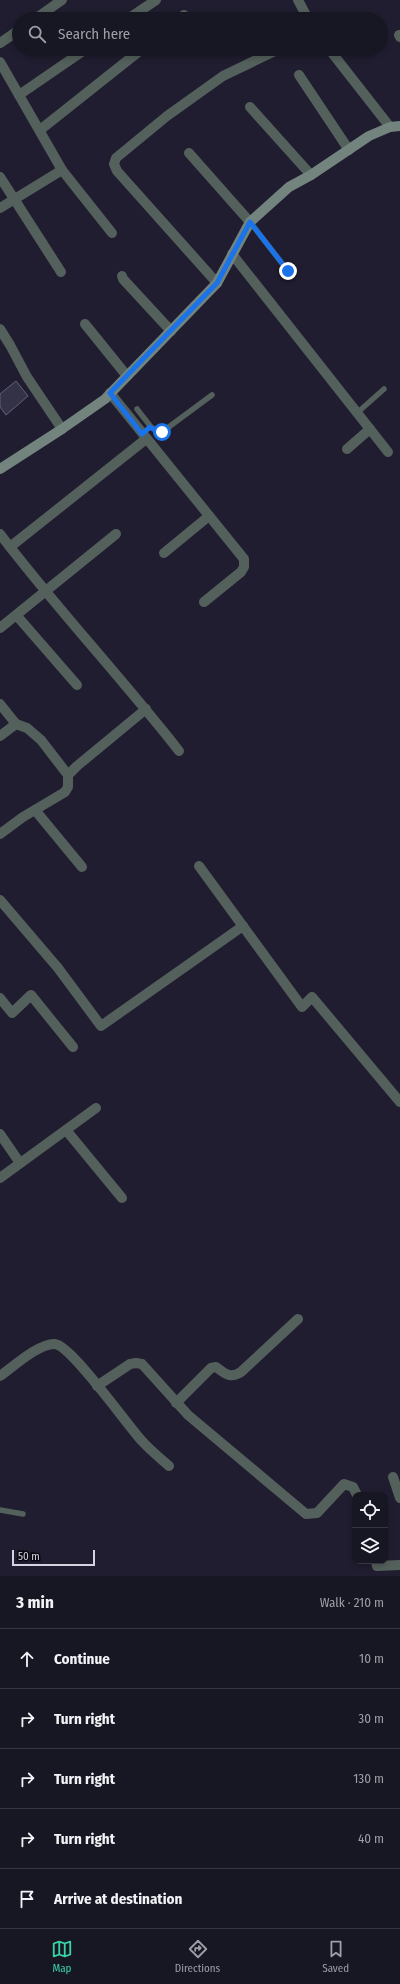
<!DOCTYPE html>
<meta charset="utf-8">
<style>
body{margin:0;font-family:"Fira Sans Condensed",sans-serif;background:#201f2b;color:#f1f3f6}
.controls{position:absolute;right:12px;bottom:12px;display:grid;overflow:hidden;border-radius:8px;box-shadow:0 2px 6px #0003}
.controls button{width:36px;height:36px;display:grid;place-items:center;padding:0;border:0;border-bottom:1px solid #363541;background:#171623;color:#f1f3f6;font:20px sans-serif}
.scale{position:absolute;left:12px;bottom:10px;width:83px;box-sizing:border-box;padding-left:4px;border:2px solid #d4d4e1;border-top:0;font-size:11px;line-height:14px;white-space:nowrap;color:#d4d4e1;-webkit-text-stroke:3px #090810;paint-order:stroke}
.stop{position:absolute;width:12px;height:12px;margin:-9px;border:3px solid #1a73e8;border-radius:50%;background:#fff}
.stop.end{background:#1a73e8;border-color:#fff;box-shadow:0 1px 4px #0008}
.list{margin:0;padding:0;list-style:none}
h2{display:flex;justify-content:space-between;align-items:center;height:52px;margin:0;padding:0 16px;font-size:17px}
h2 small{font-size:13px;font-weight:400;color:#9e9fa6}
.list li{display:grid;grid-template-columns:26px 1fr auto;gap:12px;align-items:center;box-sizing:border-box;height:60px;padding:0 16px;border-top:1px solid #363541}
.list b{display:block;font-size:15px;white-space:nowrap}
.list em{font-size:13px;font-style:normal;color:#9e9fa6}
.icon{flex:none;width:22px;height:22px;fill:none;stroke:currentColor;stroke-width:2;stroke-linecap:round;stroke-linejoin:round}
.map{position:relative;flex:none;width:400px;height:1576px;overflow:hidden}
.search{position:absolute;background:#171623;box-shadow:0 2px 6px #0003;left:12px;right:12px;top:12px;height:44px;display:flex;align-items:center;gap:10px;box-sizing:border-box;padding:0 14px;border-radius:22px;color:#9e9fa6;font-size:15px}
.sheet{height:352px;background:#171623}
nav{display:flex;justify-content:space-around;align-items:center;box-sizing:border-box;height:56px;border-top:1px solid #363541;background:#171623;font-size:11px;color:#9e9fa6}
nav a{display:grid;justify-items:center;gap:2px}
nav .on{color:#39d4a5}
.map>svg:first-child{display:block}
.building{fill:#343246;stroke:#636177}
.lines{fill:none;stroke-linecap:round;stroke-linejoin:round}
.lane{stroke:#54605b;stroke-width:5.5}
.street{stroke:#54605b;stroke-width:10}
.secondary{stroke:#72847d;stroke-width:10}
.route{stroke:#1a73e8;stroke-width:5}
</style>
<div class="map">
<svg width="400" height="1576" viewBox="0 0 400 1576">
<rect width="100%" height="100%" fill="#1f1d2f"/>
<path class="building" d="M16,381L28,396L6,415L0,407V394Z"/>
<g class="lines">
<g class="lane">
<path d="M250,222L288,271"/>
<path d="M137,409L151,427L158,432H162L212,395"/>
<path d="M357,413L384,389"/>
<path d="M0,1510L23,1514"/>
</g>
<g class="street">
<path d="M298,0L308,19"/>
<path d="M35,19L62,0"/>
<path d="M128,19L156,0"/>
<path d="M179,19L184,15"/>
<path d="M399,35L400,37"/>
<path d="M0,43L19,30"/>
<path d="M329,49L390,127"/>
<path d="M0,62L62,170"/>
<path d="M299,75L349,150"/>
<path d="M19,95L86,49"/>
<path d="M250,107L311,175"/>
<path d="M40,130L142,49"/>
<path d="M189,153L250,222"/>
<path d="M0,177L61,272"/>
<path d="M0,208L62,170L112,233"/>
<path d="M232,254L388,452"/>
<path d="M122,276L123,279L171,331"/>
<path d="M217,283L117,171L114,164L116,158L167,116L223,76L279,49"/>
<path d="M85,324L127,376"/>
<path d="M0,329L10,345L27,377L62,429"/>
<path d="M110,393L244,559V567L241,572L204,602"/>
<path d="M347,449L370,429"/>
<path d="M0,534C57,609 121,677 179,751"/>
<path d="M10,547L146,439"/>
<path d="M164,553L209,516"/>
<path d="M17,616L77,685"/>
<path d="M0,628L116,534"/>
<path d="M0,704L16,724L27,728L41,740L68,775"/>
<path d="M0,736L16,724"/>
<path d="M35,810L82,867"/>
<path d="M0,834L23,817L65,792L68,787V775L77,766L146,709"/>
<path d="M199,866L302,1007L312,997L400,1102"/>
<path d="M0,900L58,968L101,1026L243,926"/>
<path d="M0,998L12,1013L31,995L73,1047"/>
<path d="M66,1130L122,1198"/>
<path d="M0,1134L20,1163"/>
<path d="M0,1178L96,1108"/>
<path d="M0,1376C13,1367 39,1343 55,1344C72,1346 127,1425 142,1441C150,1450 160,1458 169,1466"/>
<path d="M97,1386L130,1364L136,1363L142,1364L188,1415L306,1514L317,1513L344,1484L353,1487L357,1495"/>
<path d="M176,1403L211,1368L216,1367C226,1374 230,1379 241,1372L298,1319"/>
<path d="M393,1477L400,1498"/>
<path d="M376,1561L377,1566L400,1565"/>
</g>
<path class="secondary" d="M0,469L62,429L105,399L217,283L250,222L289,187L311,175L369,136L390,127L400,126"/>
</g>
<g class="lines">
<path class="route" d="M162,432H158L150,427L142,434L110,393L217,283L250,222L288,271"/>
</g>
</svg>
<div class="controls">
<button><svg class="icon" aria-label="locate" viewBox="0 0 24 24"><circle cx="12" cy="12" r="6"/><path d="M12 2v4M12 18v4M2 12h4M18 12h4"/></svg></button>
<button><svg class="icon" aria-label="layers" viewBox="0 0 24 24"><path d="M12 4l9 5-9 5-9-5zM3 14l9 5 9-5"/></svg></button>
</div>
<div class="scale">50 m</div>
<div class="stop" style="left:162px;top:432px"></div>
<div class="stop end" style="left:288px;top:271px"></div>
<div class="search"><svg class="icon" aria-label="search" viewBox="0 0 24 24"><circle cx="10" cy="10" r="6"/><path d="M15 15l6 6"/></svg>Search here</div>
</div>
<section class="sheet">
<h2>3 min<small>Walk · 210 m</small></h2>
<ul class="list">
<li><svg class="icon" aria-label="ahead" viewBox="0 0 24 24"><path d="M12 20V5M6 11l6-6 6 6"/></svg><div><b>Continue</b></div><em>10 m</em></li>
<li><svg class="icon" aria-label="right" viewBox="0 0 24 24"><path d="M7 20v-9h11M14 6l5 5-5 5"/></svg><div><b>Turn right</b></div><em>30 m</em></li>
<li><svg class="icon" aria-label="right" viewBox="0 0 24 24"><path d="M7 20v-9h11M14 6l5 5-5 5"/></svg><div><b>Turn right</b></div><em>130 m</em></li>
<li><svg class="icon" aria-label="right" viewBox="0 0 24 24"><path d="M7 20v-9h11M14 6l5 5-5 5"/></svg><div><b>Turn right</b></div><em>40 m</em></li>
<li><svg class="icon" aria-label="arrive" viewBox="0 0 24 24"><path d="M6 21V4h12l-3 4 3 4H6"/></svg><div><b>Arrive at destination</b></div></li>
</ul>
</section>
<nav>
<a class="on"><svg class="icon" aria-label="map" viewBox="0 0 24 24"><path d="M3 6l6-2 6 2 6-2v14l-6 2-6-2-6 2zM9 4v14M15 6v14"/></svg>Map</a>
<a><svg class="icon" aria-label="directions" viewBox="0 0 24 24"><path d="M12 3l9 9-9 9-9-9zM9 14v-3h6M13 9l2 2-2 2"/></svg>Directions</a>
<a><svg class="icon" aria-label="saved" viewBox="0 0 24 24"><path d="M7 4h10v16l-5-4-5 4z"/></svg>Saved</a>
</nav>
